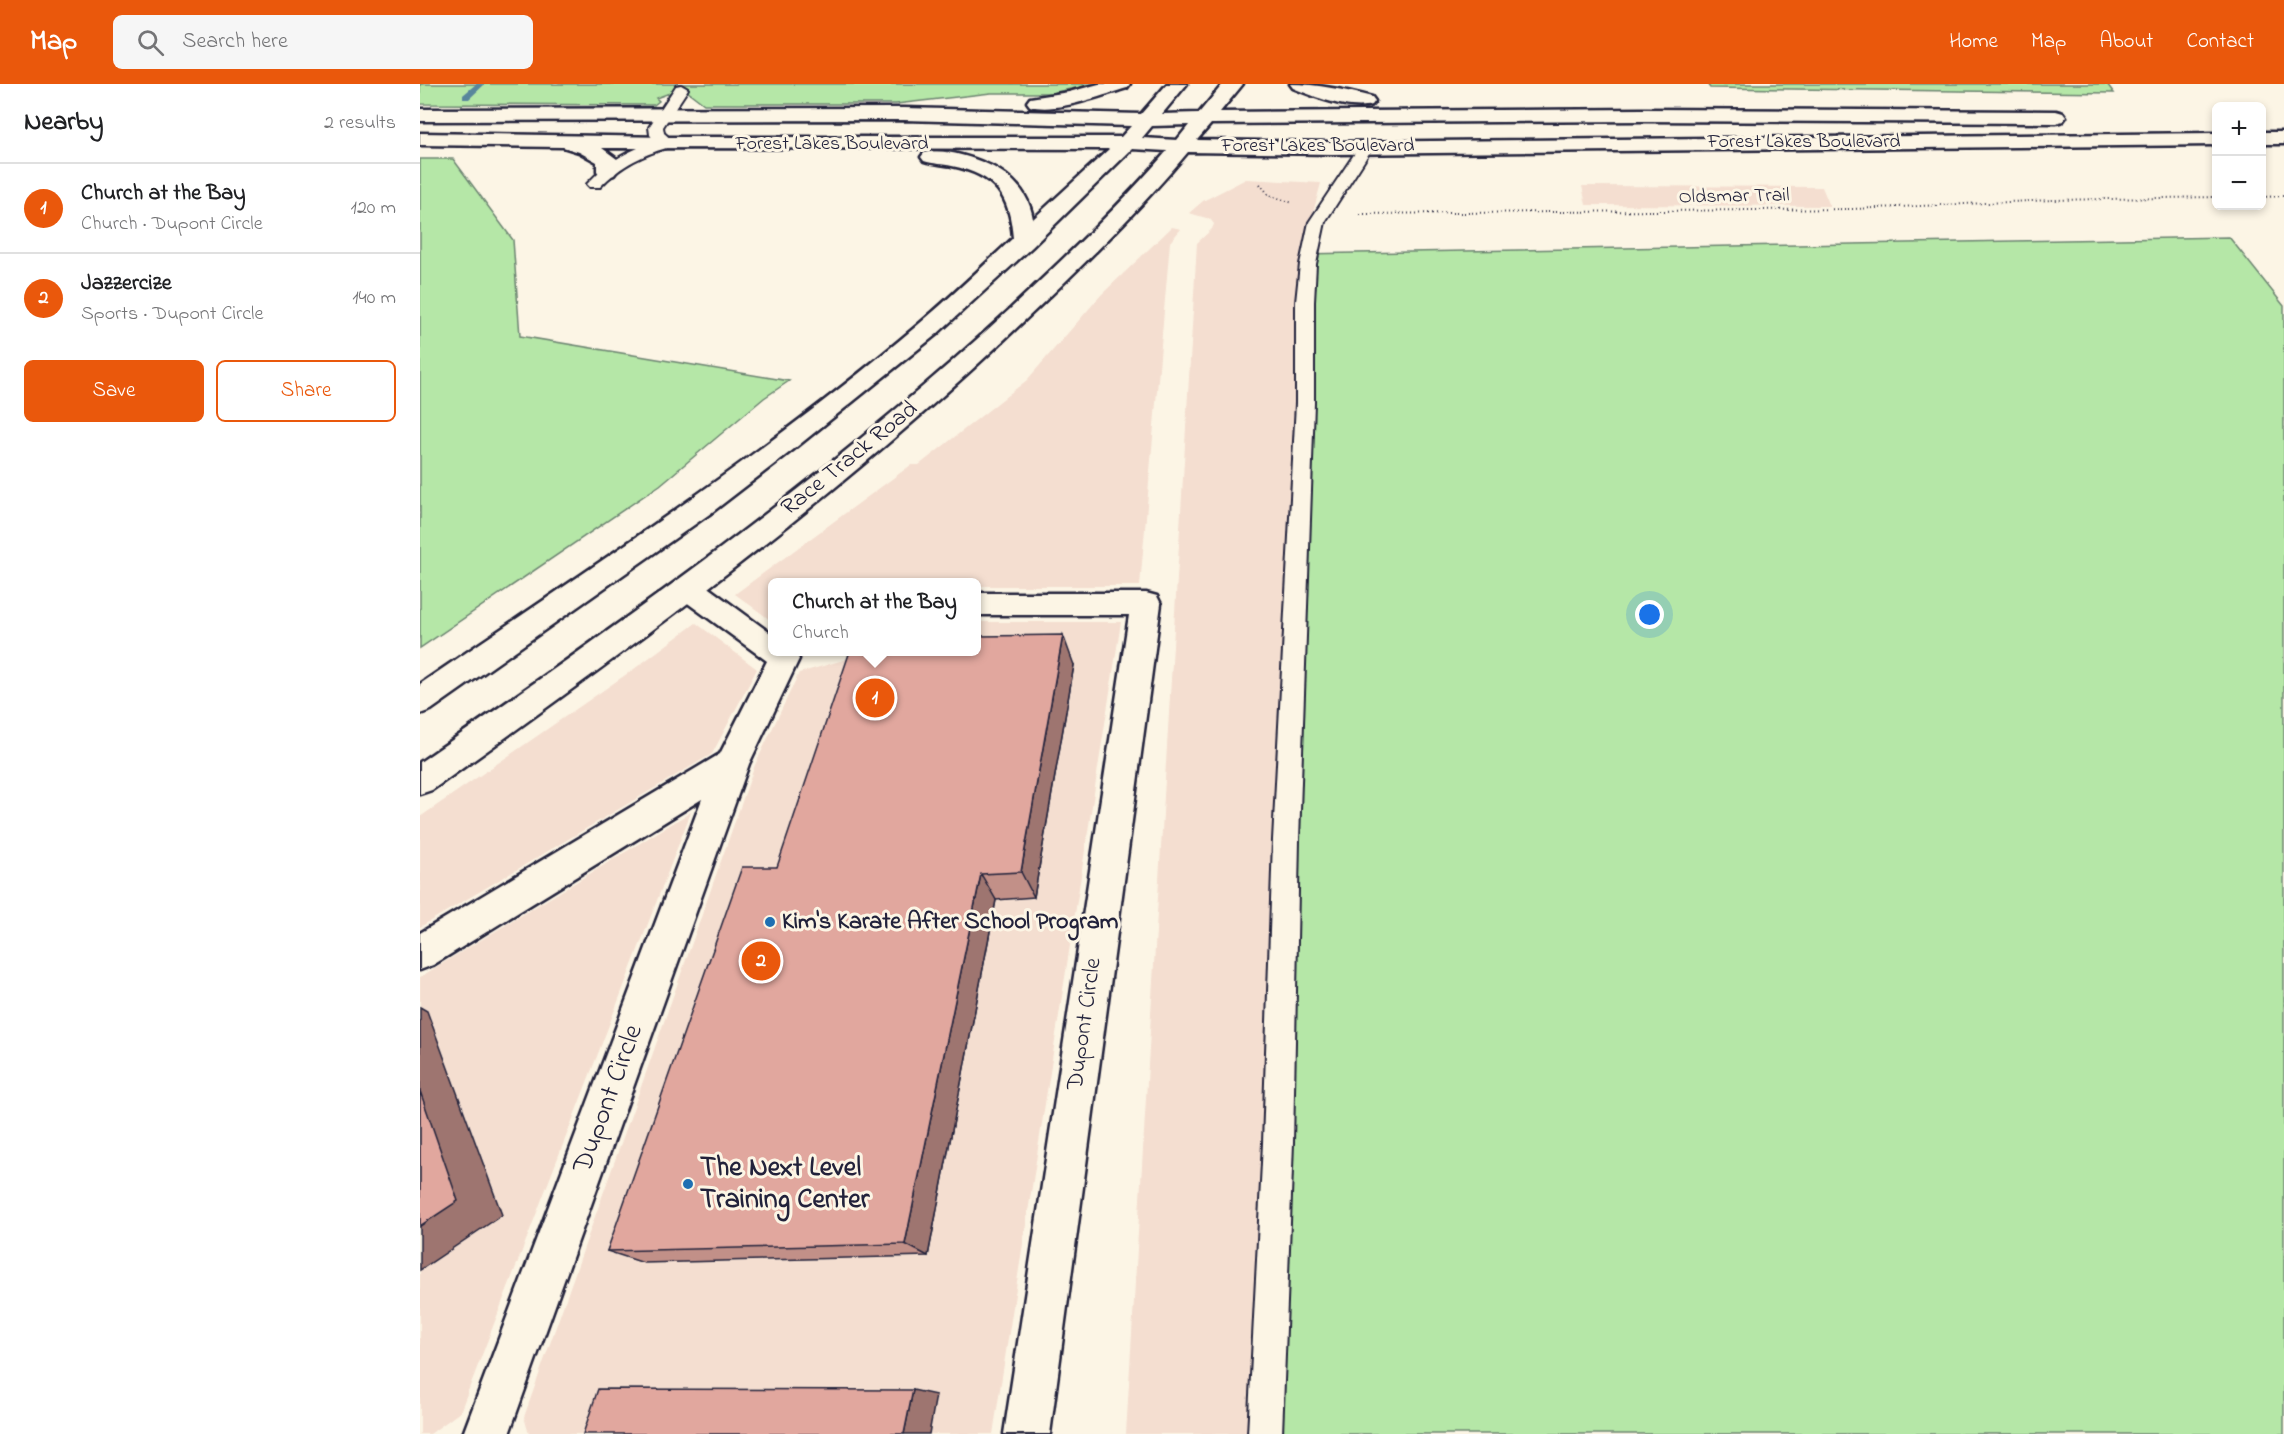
<!DOCTYPE html>
<meta charset="utf-8">
<style>
body{margin:0;font-family:"Indie Flower",sans-serif;background:#f6f6f6;color:#202124}
.controls{position:absolute;right:18px;top:18px;display:grid;overflow:hidden;border-radius:9px;box-shadow:0 3px 9px #0003}
.controls button{width:54px;height:54px;display:grid;place-items:center;padding:0;border:0;border-bottom:2px solid #e0e0e0;background:#fff;color:#202124;font:30px sans-serif}
.you{position:absolute;left:1230px;top:531px;width:21px;height:21px;margin:-15px;border:4px solid #fff;border-radius:50%;background:#1a73e8;box-shadow:0 0 0 9px #1a73e833}
.badge{display:grid;place-items:center;width:39px;height:39px;border-radius:50%;background:#ea580c;color:#fff;font-size:20px;font-weight:700}
.pin{position:absolute;translate:-50% -50%;border:3px solid #fff;box-shadow:0 2px 6px #0006}
.popup{position:absolute;left:348px;top:494px;width:213px;height:78px;box-sizing:border-box;display:grid;place-content:center;border-radius:9px;background:#fff;filter:drop-shadow(0 2px 4px #0005);font-size:20px;white-space:nowrap;color:#757577}
.popup b{font-size:22px;color:#202124}
.popup::after{content:'';position:absolute;left:50%;top:100%;margin-left:-12px;border:12px solid transparent;border-top-color:#fff}
.list{margin:0;padding:0;list-style:none}
h2{display:flex;justify-content:space-between;align-items:center;height:78px;margin:0;padding:0 24px;font-size:26px}
h2 small{font-size:20px;font-weight:400;color:#757577}
.list li{display:grid;grid-template-columns:39px 1fr auto;gap:18px;align-items:center;box-sizing:border-box;height:90px;padding:0 24px;border-top:2px solid #e0e0e0}
.list b{display:block;font-size:22px;white-space:nowrap}
.list p{margin:0;font-size:20px;white-space:nowrap;color:#757577}
.list em{font-size:20px;font-style:normal;color:#757577}
.actions{display:flex;gap:12px;padding:18px 24px}
.actions a{flex:1;padding:14px 0;border:2px solid #ea580c;border-radius:9px;text-align:center;font-size:21px;color:#ea580c}
.actions .main{background:#ea580c;color:#fff}
.icon{flex:none;width:33px;height:33px;fill:none;stroke:currentColor;stroke-width:2;stroke-linecap:round;stroke-linejoin:round}
.map{position:relative;flex:none;width:1864px;height:1350px;overflow:hidden}
header{display:flex;align-items:center;gap:36px;box-sizing:border-box;height:84px;padding:0 30px;background:#ea580c;color:#fff}
header strong{font-size:28px}
nav{display:flex;gap:33px;margin-inline-start:auto;font-size:21px}
.search{width:420px;height:54px;background:#f6f6f6;display:flex;align-items:center;gap:15px;box-sizing:border-box;padding:0 21px;border-radius:9px;color:#757577;font-size:22px}
main{display:flex}
aside{flex:1;background:#fff}
.map>svg:first-child{display:block}
.built{fill:#f4ded0}
.green{fill:#b5e7a7;stroke:#6c8471;stroke-width:1.5}
.lines{fill:none;stroke-linecap:round;stroke-linejoin:round}
.stream{fill:#59869c;fill-rule:evenodd}
.lane-casing{stroke:#22223b;stroke-width:4}
.street-casing{stroke:#22223b;stroke-width:5}
.secondary-casing{stroke:#22223b;stroke-width:5}
.path{stroke:#22223b;stroke-width:2;stroke-dasharray:1 3;stroke-linecap:butt}
.lane{fill:#fcf5e5;fill-rule:evenodd}
.street{fill:#fcf5e5;fill-rule:evenodd}
.secondary{fill:#fcf5e5;fill-rule:evenodd}
.wall{fill:#c29088;stroke:#22223b;stroke-width:1.5}
.shaded-wall{fill:#9e756f;stroke:#22223b;stroke-width:1.5}
.building{fill:#e1a79e;stroke:#22223b;stroke-width:1.5}
.poi-dot{fill:#1f6fb2;stroke:#fcf5e5;stroke-width:2}
.labels{text-anchor:middle;dominant-baseline:central;stroke-width:6;stroke-linejoin:round;paint-order:stroke}
.far-street-label{font-size:20px;fill:#22223b;stroke:#fcf5e5}
.street-label{font-size:24px;fill:#22223b;stroke:#fcf5e5}
.poi-label{font-size:24px;font-weight:bold;fill:#22223b;stroke:#fcf5e5;text-anchor:start}
.near-street-label{font-size:28px;fill:#22223b;stroke:#fcf5e5}
.near-poi-label{font-size:28px;font-weight:bold;fill:#22223b;stroke:#fcf5e5;text-anchor:start}
</style>
<header>
<strong>Map</strong>
<div class="search"><svg class="icon" aria-label="search" viewBox="0 0 24 24"><circle cx="10" cy="10" r="6"/><path d="M15 15l6 6"/></svg>Search here</div>
<nav><a>Home</a><a>Map</a><a>About</a><a>Contact</a></nav>
</header>
<main>
<aside>
<h2>Nearby<small>2 results</small></h2>
<ul class="list">
<li><span class="badge">1</span><div><b>Church at the Bay</b><p>Church · Dupont Circle</p></div><em>120 m</em></li>
<li><span class="badge">2</span><div><b>Jazzercize</b><p>Sports · Dupont Circle</p></div><em>140 m</em></li>
</ul>
<div class="actions"><a class="main">Save</a><a>Share</a></div>
</aside>
<div class="map">
<svg width="1864" height="1350" viewBox="0 0 1864 1350">
<rect width="100%" height="100%" fill="#fcf5e5"/>
<filter id="ink" filterUnits="userSpaceOnUse"><feTurbulence type="fractalNoise" baseFrequency=".0167" numOctaves="2"/><feDisplacementMap in="SourceGraphic" scale="12" xChannelSelector="R" yChannelSelector="G"/><feConvolveMatrix kernelMatrix="1 2 1 2 8 2 1 2 1" color-interpolation-filters="sRGB"/></filter>
<g filter="url(#ink)">
<g class="built">
<path d="M826,95L901,99L882,170L857,1350H706L777,159L792,145L794,140L790,135L769,129L783,117Z"/>
<path d="M1162,102L1402,103L1410,122L1166,121Z"/>
<path d="M752,143L761,145L750,158L720,502H557V498H353V538L315,510L491,381H499L607,296L681,211Z"/>
<path d="M557,538H701L573,1350H109L104,1333L335,681L379,589L451,568H557Z"/>
<path d="M276,539L337,585L292,670L0,843V733L214,585Z"/>
<path d="M271,728L40,1328L10,1350H0V893Z"/>
</g>
<g class="green">
<path d="M0,0H675L631,9H571L476,20H284L263,4L236,14L239,17L234,21L0,20Z"/>
<path d="M1287,0H1687L1694,9L1290,4Z"/>
<path d="M0,75H33L93,156L100,252L369,297L344,314L240,401L0,564Z"/>
<path d="M1809,153L1864,222V1350H857L882,170Z"/>
</g>
<g class="lines">
<path class="stream" d="M56,0H65L49,15H43V11Z"/>
<g class="lane-casing">
<g id="lane">
<path d="M261,1L268,5L243,43L244,49L255,59L253,62C224,70 201,81 180,103H170L167,100L170,97C189,77 210,65 236,58L230,51L229,43L256,2Z"/>
<path d="M946,59L953,63L905,138L896,180L894,218V319L879,756L873,1059L862,1350H828L843,1059L853,756L876,319V218L880,180L889,138L941,60Z"/>
</g>
</g>
<g class="street-casing">
<g id="street">
<path d="M268,493L278,496L353,551V568H375L379,575L329,680L89,1350H43L282,715L13,881L0,886V849L300,670L347,577L258,512L253,504L258,496Z"/>
<path d="M557,509H726L737,512L741,520L630,1350H584L709,531H557Z"/>
</g>
</g>
<g class="secondary-casing">
<g id="secondary">
<path d="M679,0H710L707,4C680,12 637,29 610,22L607,18L610,14L649,8Z"/>
<path d="M747,0H767L742,30L779,29L803,0H823L800,28L1222,25L1636,27L1643,29L1646,33L1643,37L1636,39L1222,37L791,40L777,56L912,58L1796,49V61L912,70L768,68C718,128 661,183 605,236C422,411 217,560 12,706L0,710V678C204,538 407,394 589,226C643,175 698,124 747,67L712,65L612,163L517,250L374,365L291,429L11,626L0,630V600C169,485 342,373 499,240C531,213 562,183 593,154C590,112 576,91 532,82C523,80 513,80 504,77L501,73L504,69C516,66 529,68 541,71C575,80 607,97 613,135L689,65L182,64L197,75V87L194,91L187,93L180,91L177,87V78L159,68L143,63L0,61V49L248,53H701L711,42L484,36L0,37V25L484,24L721,30ZM769,41L757,56L722,54L732,42Z"/>
<path d="M870,0C897,0 926,6 952,13L955,17L952,21C929,27 895,13 873,4Z"/>
<rect x="1842" y="48" width="22" height="12"/>
</g>
</g>
<g class="path">
<path d="M840,100L849,111L873,119"/>
<path d="M1842,113L1864,112"/>
<path d="M940,130L1433,125L1633,116L1796,113"/>
</g>
<use href="#lane" class="lane"/>
<use href="#street" class="street"/>
<use href="#secondary" class="secondary"/>
</g>
<path class="wall" d="M654,581L614,813L576,816L508,1172L224,1179L187,1167L357,783Z"/>
<g class="shaded-wall">
<path d="M643,551L654,581L614,813L601,788Z"/>
<path d="M561,790L576,816L508,1172L485,1160Z"/>
<path d="M0,923L7,927L82,1131L0,1186Z"/>
<path d="M493,1306L516,1311L509,1350H484Z"/>
</g>
<g class="building">
<path d="M643,551L601,788L561,790L485,1160L187,1167L322,783H357L430,567H557V552Z"/>
<path d="M0,1007L38,1117L0,1142Z"/>
<path d="M178,1305L493,1306L484,1350H163Z"/>
</g>
</g>
<g class="poi-dot">
<circle cx="350" cy="838" r="6"/>
<circle cx="268" cy="1100" r="6"/>
</g>
<g class="labels">
<g class="far-street-label">
<text x="1384" y="58">Forest Lakes Boulevard</text>
<text x="412" y="60">Forest Lakes Boulevard</text>
<text x="898" y="62">Forest Lakes Boulevard</text>
<text transform="translate(1314 113) rotate(-1)">Oldsmar Trail</text>
</g>
<g class="street-label">
<text transform="translate(430 375) rotate(-39)">Race Track Road</text>
<text transform="translate(665 940) rotate(-82)">Dupont Circle</text>
</g>
<g class="poi-label">
<text x="362" y="838">Kim's Karate After School Program</text>
</g>
<g class="near-street-label">
<text transform="translate(189 1015) rotate(-70)">Dupont Circle</text>
</g>
<g class="near-poi-label">
<text x="280" y="1084">The Next Level<tspan x="280" dy="32">Training Center</tspan></text>
</g>
</g>
</svg>
<div class="controls">
<button>+</button>
<button>−</button>
</div>
<div class="you"></div>
<div class="pin badge" style="left:455px;top:614px">1</div>
<div class="popup"><b>Church at the Bay</b>Church</div>
<div class="pin badge" style="left:341px;top:877px">2</div>
</div>
</main>
